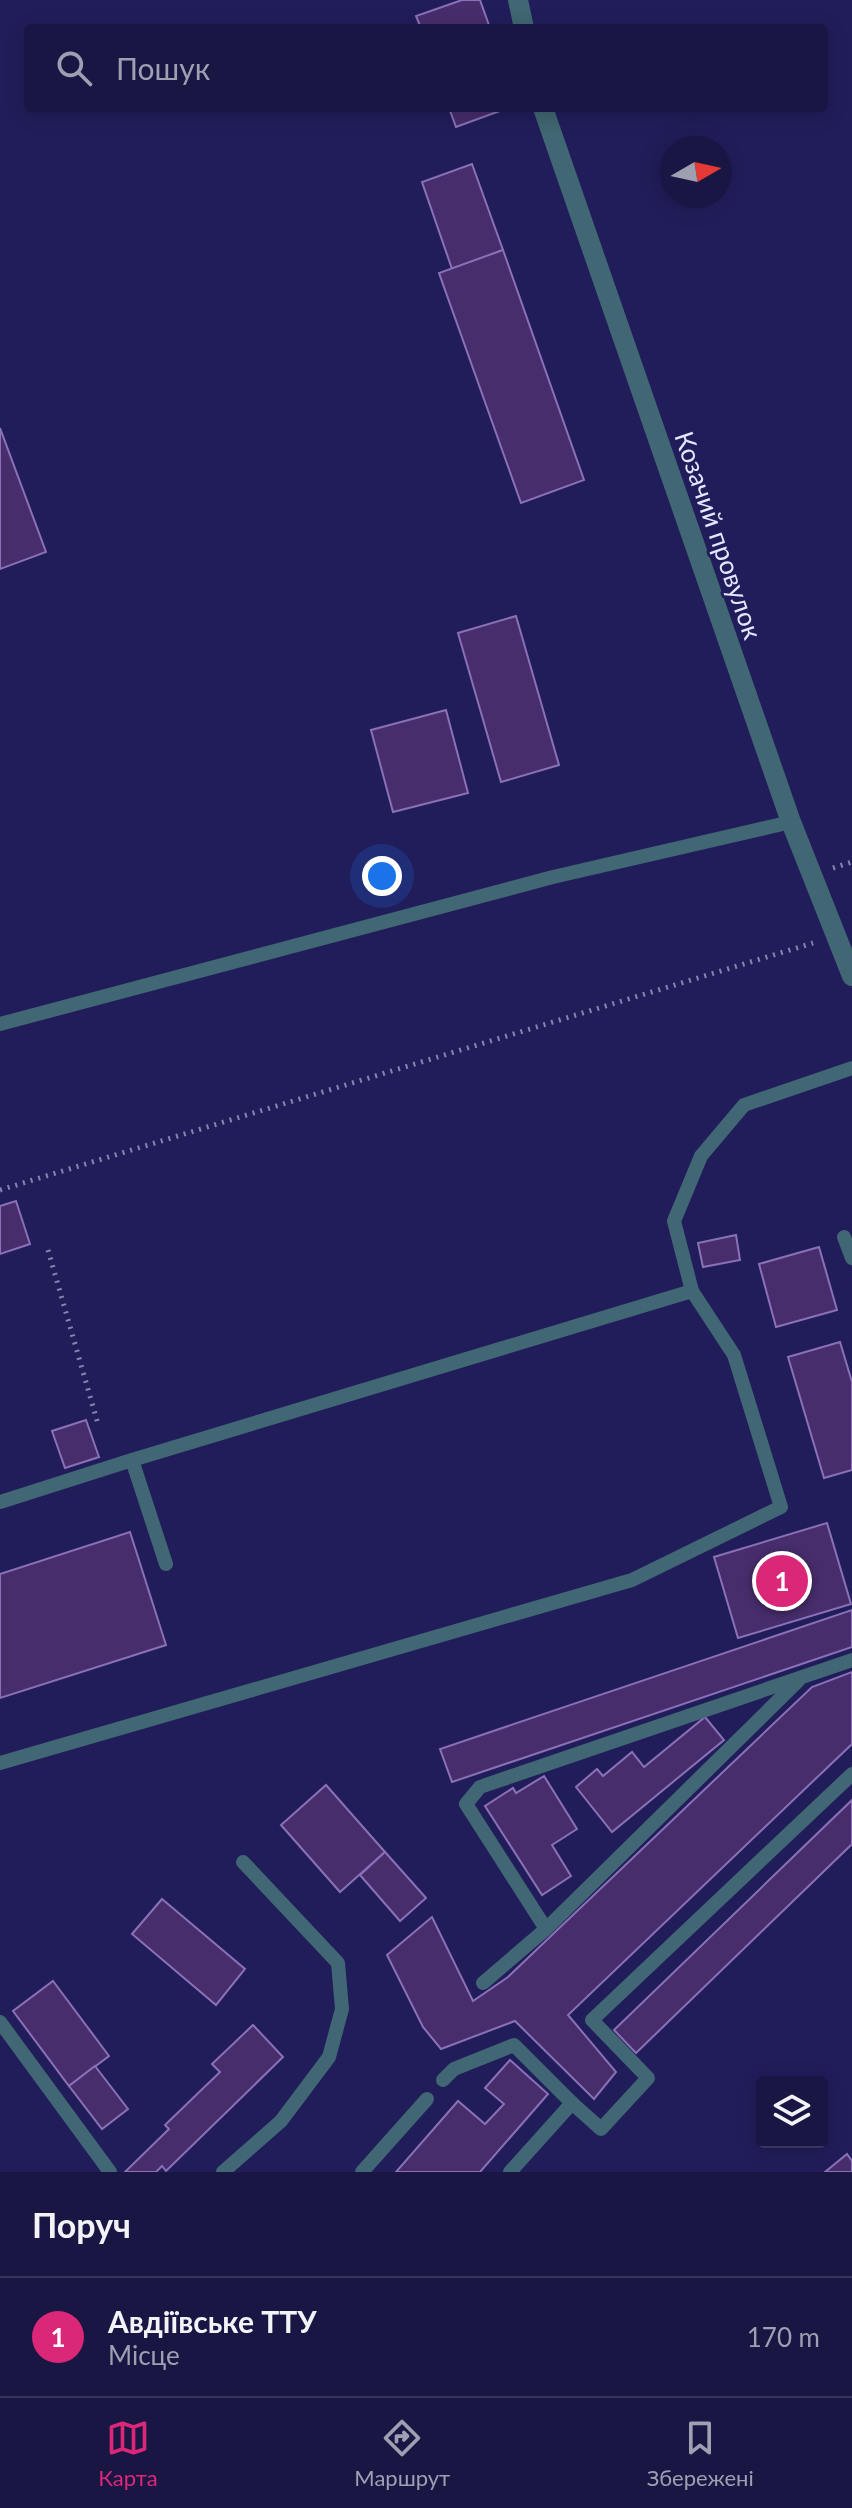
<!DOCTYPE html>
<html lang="uk">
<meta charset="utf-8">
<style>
body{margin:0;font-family:Lato,sans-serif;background:#221f4b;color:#f1f3f6}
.controls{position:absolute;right:24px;bottom:24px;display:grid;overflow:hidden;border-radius:8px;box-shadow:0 4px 20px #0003}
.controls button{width:72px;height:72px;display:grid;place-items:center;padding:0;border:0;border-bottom:2px solid #37355d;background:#191644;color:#f1f3f6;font:40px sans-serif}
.compass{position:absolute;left:660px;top:136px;width:72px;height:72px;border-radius:50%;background:#191644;box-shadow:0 4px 20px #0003;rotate:81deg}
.you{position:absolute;left:382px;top:876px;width:28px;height:28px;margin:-20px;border:6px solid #fff;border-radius:50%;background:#1a73e8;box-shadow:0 0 0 12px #1a73e833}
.badge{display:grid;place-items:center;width:52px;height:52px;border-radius:50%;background:#db2777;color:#fff;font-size:26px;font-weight:700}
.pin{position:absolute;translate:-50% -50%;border:4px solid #fff;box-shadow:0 2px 8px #0006}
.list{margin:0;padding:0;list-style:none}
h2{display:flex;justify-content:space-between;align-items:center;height:104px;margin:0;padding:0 32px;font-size:34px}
h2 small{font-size:26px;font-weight:400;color:#9f9fb2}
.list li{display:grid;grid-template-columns:52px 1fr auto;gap:24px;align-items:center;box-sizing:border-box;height:120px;padding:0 32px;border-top:2px solid #37355d}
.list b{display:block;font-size:30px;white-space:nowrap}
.list p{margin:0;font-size:26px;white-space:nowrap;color:#9f9fb2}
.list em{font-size:26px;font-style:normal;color:#9f9fb2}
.icon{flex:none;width:44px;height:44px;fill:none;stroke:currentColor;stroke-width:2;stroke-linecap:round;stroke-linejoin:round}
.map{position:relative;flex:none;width:852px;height:2172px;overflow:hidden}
.search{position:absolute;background:#191644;box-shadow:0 4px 20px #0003;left:24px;right:24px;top:24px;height:88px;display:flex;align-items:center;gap:20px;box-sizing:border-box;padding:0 28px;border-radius:8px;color:#9f9fb2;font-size:30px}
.sheet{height:224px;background:#191644}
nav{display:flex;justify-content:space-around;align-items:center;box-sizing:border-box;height:112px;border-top:2px solid #37355d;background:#191644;font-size:22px;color:#9f9fb2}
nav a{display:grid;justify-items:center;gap:4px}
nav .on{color:#db2777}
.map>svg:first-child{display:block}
.building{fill:#472d6c;stroke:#8a71b7;stroke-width:2}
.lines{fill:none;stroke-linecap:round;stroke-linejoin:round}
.path{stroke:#8585af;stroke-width:5;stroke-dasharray:2 6;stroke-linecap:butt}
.lane{stroke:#406773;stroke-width:14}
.street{stroke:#406773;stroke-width:20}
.labels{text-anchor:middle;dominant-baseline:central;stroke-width:6;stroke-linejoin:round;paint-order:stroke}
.street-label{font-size:26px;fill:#e4e7fe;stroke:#211d5b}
</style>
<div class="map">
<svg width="852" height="2172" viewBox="0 0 852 2172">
<rect width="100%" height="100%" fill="#211d5b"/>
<g class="building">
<path d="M462,0H480L490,28H421L416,16Z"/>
<path d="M449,108H508L456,127Z"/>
<path d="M472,164L503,250L452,269L422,182Z"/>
<path d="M503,250L584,480L521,503L439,273Z"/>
<path d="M0,428L46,552L0,569Z"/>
<path d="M516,616L559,765L501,782L458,633Z"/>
<path d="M446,710L468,793L393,812L371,730Z"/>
<path d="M16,1201L30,1244L0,1254V1206Z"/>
<path d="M736,1235L740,1260L703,1267L698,1243Z"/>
<path d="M819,1247L837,1310L776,1327L759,1264Z"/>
<path d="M840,1342L852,1382V1470L824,1478L788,1357Z"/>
<path d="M86,1420L99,1457L65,1468L52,1431Z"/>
<path d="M827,1523L851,1604L738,1638L714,1557Z"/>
<path d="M130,1532L166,1645L0,1698V1574Z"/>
<path d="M852,1610V1647L452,1782L440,1749Z"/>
<path d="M852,1672V1744L568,2015L616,2072L594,2099L515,2021L441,2049L423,2027L387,1955L432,1917L473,2001L508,1977L812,1687Z"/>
<path d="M705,1717L724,1740L612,1832L576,1787L597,1769L603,1776L632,1752L644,1767Z"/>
<path d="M544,1776L577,1829L552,1845L571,1876L542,1895L485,1806L513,1788L516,1793Z"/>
<path d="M326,1785L385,1852L340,1892L281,1825Z"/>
<path d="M852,1800V1844L636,2053L614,2030Z"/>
<path d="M385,1852L426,1898L400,1921L360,1875Z"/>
<path d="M162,1899L245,1969L216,2005L132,1934Z"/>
<path d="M53,1981L109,2056L69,2086L13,2011Z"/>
<path d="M253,2025L283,2057L166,2171L162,2166L156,2172H125L169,2129L165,2125L220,2072L212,2064Z"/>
<path d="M510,2060L548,2094L480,2172H396L458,2101L485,2124L504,2104L485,2088Z"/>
<path d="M95,2066L128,2109L102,2129L69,2086Z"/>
<path d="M847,2154L852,2161V2172H825Z"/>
</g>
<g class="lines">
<g class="path">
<path d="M833,868L852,862"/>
<path d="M0,1190L813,943"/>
<path d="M48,1250L98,1424"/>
</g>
<g class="lane">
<path d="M0,1024L553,877L791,822"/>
<path d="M844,1237L852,1258"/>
<path d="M0,1502L132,1460"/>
<path d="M166,1564L132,1460L692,1291"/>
<path d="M0,1763L632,1580L781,1507L734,1355L692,1291L674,1221L701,1156L744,1105L852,1068"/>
<path d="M546,1929L798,1681"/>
<path d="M483,1983L546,1929L466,1804L480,1787L852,1660"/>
<path d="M0,2022L110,2172"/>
<path d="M443,2080L454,2069L514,2045L572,2103"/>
<path d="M223,2172L281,2121L329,2057L342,2009L338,1963L243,1862"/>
<path d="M362,2172L427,2099"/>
<path d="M510,2172L572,2103L601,2129L648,2078L592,2020L852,1774"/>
</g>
<g class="street">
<path d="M518,0L524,28"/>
<path d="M543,108L791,822L852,976"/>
</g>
</g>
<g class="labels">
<g class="street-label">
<text transform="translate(719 535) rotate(71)">Козачий провулок</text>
</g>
</g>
</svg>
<div class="controls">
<button><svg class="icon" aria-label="layers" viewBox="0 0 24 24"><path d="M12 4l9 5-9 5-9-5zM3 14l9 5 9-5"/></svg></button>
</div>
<svg class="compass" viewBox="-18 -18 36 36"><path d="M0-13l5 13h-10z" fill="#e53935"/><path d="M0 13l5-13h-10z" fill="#9f9fb2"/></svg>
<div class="you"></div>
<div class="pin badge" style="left:782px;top:1581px">1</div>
<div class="search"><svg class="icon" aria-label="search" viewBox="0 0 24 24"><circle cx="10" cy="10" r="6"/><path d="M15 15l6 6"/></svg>Пошук</div>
</div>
<section class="sheet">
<h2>Поруч<small></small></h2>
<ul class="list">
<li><span class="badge">1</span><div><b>Авдіївське ТТУ</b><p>Місце</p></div><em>170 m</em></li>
</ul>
</section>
<nav>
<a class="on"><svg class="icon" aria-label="map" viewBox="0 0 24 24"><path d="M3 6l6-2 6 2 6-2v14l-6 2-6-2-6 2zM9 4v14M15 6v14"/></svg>Карта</a>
<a><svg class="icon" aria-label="directions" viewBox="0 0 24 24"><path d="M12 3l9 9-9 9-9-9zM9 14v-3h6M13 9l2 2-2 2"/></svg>Маршрут</a>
<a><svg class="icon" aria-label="saved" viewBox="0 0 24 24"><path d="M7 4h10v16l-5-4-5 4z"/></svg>Збережені</a>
</nav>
